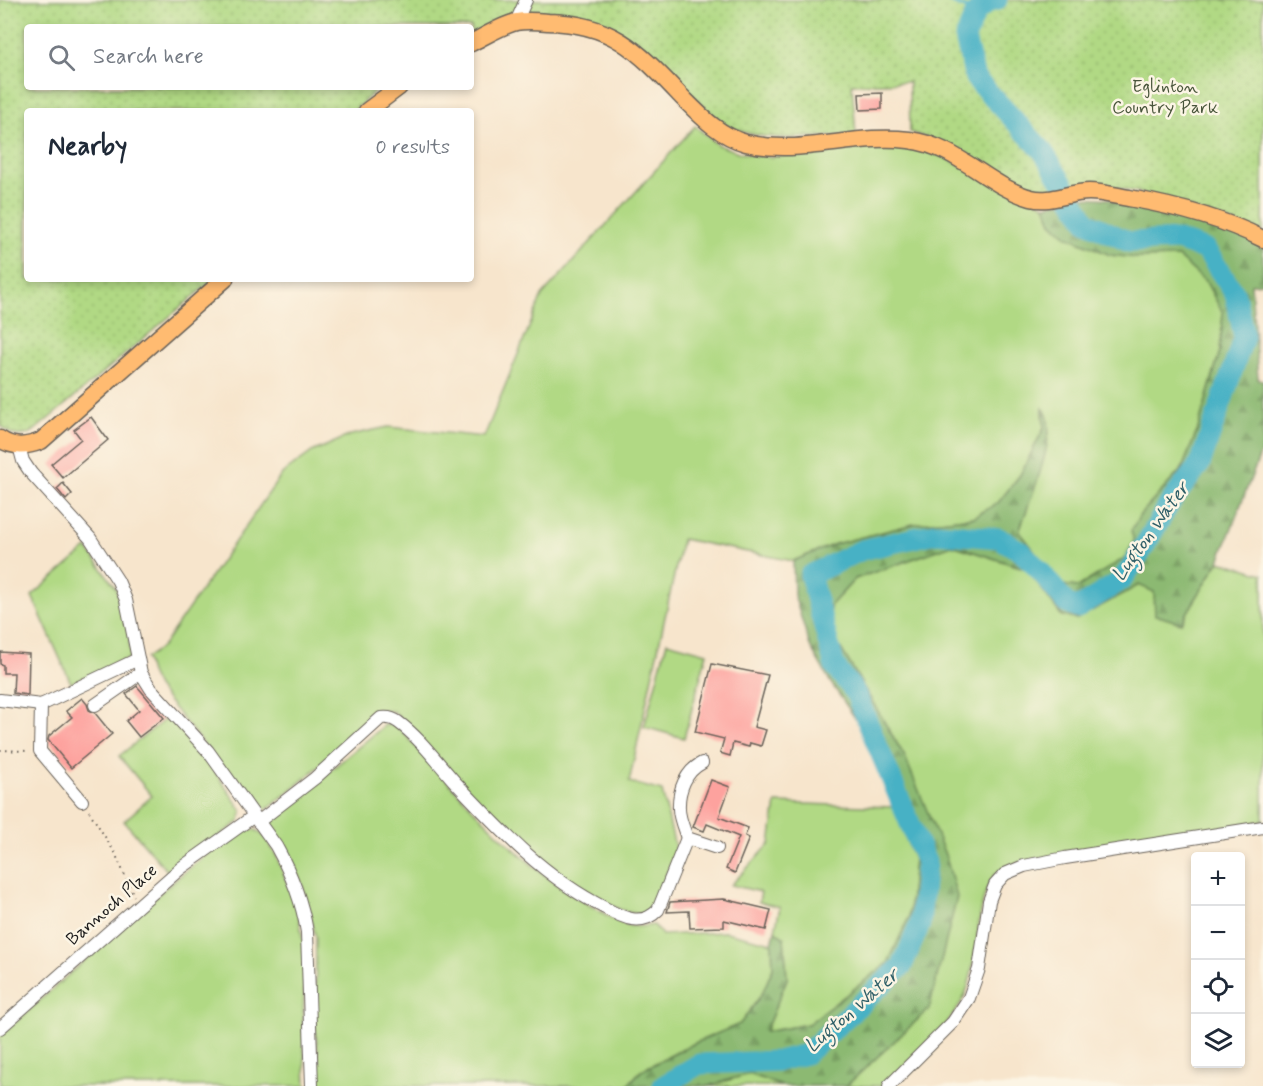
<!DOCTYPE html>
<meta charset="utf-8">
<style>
body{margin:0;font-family:Mynerve,sans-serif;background:#f6f6f7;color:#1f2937}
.controls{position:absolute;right:18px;bottom:18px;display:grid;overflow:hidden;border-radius:6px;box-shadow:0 3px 9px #0003}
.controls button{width:54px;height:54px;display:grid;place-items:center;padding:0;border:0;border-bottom:2px solid #e0e1e3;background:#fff;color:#1f2937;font:30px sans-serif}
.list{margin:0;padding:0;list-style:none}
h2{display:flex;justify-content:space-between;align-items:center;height:78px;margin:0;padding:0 24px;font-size:26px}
h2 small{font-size:20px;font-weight:400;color:#747a83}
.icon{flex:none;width:33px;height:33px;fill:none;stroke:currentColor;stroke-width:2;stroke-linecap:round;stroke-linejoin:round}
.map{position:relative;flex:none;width:1263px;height:1086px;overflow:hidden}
.search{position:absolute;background:#fff;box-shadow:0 3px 9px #0003;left:24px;top:24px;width:450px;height:66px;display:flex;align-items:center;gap:15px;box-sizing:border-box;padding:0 21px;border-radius:6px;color:#747a83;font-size:22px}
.panel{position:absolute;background:#fff;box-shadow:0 3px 9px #0003;left:24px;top:108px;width:450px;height:174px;border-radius:6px}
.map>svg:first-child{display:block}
.grass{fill:#b1d984;stroke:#667a50;stroke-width:1.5}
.forest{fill:url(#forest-firs);stroke:#546a47;stroke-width:1.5}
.park{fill:url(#park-dots);stroke:#667a50;stroke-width:1.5}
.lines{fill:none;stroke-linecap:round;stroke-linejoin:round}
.stream{stroke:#47b1c5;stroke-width:4}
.river{stroke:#47b1c5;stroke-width:21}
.building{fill:#fda29e}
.minor-casing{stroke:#69625a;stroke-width:14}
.major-casing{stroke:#69625a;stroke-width:19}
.path{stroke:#69625a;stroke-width:2;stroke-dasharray:1.5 4.5;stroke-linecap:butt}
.minor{stroke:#fff;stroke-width:12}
.major{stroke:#ffbb71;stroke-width:16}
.labels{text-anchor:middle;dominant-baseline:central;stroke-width:5;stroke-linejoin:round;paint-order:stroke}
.park-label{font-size:18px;fill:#49553b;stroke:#fcf5e5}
.street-label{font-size:18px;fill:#1c1c1c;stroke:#fcf5e5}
.water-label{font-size:20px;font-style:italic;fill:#2f5f68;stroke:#fcf5e5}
</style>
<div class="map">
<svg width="1263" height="1086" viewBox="0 0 1263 1086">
<defs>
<pattern id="forest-firs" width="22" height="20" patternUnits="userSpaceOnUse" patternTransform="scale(1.5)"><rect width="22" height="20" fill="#8cb972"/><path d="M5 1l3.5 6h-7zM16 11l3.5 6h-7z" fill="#789e62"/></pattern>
<pattern id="park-dots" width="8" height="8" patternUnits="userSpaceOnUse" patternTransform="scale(1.5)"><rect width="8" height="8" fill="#b1d984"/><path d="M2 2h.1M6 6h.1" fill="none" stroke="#98ba71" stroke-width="1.8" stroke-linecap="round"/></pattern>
</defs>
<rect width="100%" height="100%" fill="#fcf5e5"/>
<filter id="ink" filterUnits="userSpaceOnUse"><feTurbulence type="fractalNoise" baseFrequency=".0167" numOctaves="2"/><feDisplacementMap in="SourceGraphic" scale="12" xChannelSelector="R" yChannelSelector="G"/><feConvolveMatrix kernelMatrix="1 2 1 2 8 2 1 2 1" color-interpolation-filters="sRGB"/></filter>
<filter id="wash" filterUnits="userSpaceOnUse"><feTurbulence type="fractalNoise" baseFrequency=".008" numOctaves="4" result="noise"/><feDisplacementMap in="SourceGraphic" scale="24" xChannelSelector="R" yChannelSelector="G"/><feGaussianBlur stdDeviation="1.35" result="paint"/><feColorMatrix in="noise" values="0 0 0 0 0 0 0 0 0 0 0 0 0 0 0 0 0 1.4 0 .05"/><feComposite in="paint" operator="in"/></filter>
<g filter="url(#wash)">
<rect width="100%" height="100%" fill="#f7e5cc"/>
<g class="grass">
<path d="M695,126L718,145L741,153L770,157L893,146L917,149L941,156L1045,205L1110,255L1137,258L1178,257L1206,282L1223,313L1220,351L1198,429L1182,469L1140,515L1134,541L1126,558L1078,587L1061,585L1019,531L1039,474L1049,433L1043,409L1044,428L1020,475L998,503L974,517L914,524L835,544L793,561L682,539L629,782L662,791L676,851L654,905L645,914C577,917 441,760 393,711L378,710L362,731L270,807L263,810L255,808L157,687L150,673L146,658L162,647L282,474L312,452L351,435L388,427L484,437L542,296Z"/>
<path d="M952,545L1027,569L1061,615L1077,619L1139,585L1154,591L1181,623L1219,561L1263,574V821L1031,860C1018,863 1003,865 994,876C974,900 980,966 963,999C947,1030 908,1061 883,1086H846L929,1009L905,757L831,632L830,606L855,579Z"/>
<path d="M87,548L116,588L129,633L130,658L71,683L32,596Z"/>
<path d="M667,642L707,653L684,738L644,727Z"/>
<path d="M168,717L199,748L242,811L240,821L169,873L124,821L152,796L119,756Z"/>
<path d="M385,725H393L399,728C460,794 518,867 598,910C607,915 617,922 626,925C635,928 645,926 654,925L662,935L726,932L772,943L773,968L762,994L740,1024L695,1043L641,1070L627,1086H318V1050L315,1028L316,937L302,885L287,850L266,824Z"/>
<path d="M776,803L893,807L914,859L909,917L888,963L808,1024L765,1032L787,979L784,938L775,931L780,907L759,902L761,892L731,885L770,844Z"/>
<path d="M249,829L256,830L266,838L276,855L298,910L305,955L303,1024L306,1086H0V1036L170,884L207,854L243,830Z"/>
<path d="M749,1074L782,1086H708Z"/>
</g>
<path class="forest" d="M1085,197L1110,199L1222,228L1263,244V283L1251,284L1258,379L1263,380V447L1219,561L1181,623L1155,615L1154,592L1139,585L1077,619L1062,616L1027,569L952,545L855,579L830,606L831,632L905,757L946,857L957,897L929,1009L846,1086H782L749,1074L708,1086H627L641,1071L695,1043L740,1024L762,994L773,968L772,943L775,931L784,938L787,979L765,1032L808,1024L888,963L909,917L914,859L862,728L831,683L810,646L794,595L793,561L835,544L914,524L974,517L998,503L1020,475L1044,428L1043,408C1062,428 1028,505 1019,531L1061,585L1078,587L1125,558L1134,541L1131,531L1140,515L1182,469L1198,429L1220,351L1223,313L1206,282L1178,257L1137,258L1110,255L1067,236L1052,222L1045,205Z"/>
<path class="park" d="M0,0H1263V232L1138,192L1094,183L1053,192L1025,190L973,160L955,147L910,132L909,82L852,84L856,135C816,136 767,144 730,127C708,117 696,98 679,82C642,44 594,5 537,14C515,18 492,28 471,34V27H27V87H379L354,111H27V279H214L34,431C20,439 10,436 0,424Z"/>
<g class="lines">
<path class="stream" d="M945,0L976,12"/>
<path class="river" d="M663,1086L699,1064L778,1061L806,1054L902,966L920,924L926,862L855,692L835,667L810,575L862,550L936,533L999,538L1022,552L1041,572L1066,603L1078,608L1122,580L1136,560L1170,503L1200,464L1244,337L1235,294L1206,250L1178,240L1129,242L1087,222L1042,150L975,78L965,38L976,12L989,2L997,0"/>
</g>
<g id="blocks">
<g class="building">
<path d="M882,93V109L860,110L859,94Z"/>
<path d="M91,417L108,440L63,478L51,464L81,439L74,430Z"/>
<path d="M63,483L72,494L66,500L57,489Z"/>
<path d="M0,652L29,654L28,695L13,693L14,673H3V665L0,664Z"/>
<path d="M712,664L768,675L754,727L766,730L761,746L750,743L749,747L733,743L730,756L720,753L724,739L695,732Z"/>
<path d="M137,686L164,718L139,737L126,721L139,710L126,694Z"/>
<path d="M82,698L87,704L89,710L95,713L112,734L71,768L48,740L49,736L72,717L66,711Z"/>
<path d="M711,780L730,787L719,817L748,828L745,836L749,838L735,873L726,869L739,837L707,824L704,831L693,827Z"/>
<path d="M724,899L771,910L766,930L724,920V927L690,928L689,911L667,912L670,902Z"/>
</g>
</g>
</g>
<g filter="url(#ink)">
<use href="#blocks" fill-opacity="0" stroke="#69625a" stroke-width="1.5"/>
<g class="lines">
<g class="minor-casing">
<g id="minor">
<path d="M516,22L526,0"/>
<path d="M19,446L23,461L31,473L90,538L118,581L126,600L141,673L151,689L208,751L276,846C291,873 302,901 307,932L312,1086"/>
<path d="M0,700L41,705L138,659"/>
<path d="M41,705L40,751L82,801"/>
<path d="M95,705L141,673"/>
<path d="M702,763C686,771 678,790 679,809C679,818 684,829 687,838L717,848"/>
<path d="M258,822L315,778L381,718C388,717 393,718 398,722C420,738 437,762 455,782C500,830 545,878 605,908C623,918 642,927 658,910L687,838"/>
<path d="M0,1028L181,868L254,816"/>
<path d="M889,1086L953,1022L969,998L979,969L989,901L995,885L1005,874L1024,866L1065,858L1263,827"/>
</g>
</g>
<g class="major-casing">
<g id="major">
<path d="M471,43C485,36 501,26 516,22C526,20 538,21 548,22C613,23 639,52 681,96C700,115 719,136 746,143C800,156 856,133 909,140C958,146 987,186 1031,198C1051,203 1069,192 1089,192C1102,192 1116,196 1129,198C1174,206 1222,218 1263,239"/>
<path d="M367,111L399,87"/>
<path d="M0,439C13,448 26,447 41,441L225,279"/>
</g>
</g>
<g class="path">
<path d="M0,750L28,751"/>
<path d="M89,811L115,853L134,896"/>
</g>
<use href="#minor" class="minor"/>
<use href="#major" class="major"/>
</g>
</g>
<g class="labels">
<g class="park-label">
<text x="1165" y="87">Eglinton<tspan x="1165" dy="21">Country Park</tspan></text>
</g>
<g class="street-label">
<text transform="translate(112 905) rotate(-41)">Bannoch Place</text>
</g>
<g class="water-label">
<text transform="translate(1151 532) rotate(-54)">Lugton Water</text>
<text transform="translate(852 1011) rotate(-41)">Lugton Water</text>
</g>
</g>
</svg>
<div class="controls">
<button>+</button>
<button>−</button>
<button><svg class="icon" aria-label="locate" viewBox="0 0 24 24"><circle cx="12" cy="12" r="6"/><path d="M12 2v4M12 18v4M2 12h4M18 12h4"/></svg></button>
<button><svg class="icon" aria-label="layers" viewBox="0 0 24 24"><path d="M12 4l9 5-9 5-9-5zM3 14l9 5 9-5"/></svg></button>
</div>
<div class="search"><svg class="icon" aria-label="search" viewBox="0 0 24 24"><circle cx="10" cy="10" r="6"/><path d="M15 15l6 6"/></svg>Search here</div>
<section class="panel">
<h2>Nearby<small>0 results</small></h2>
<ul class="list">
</ul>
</section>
</div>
